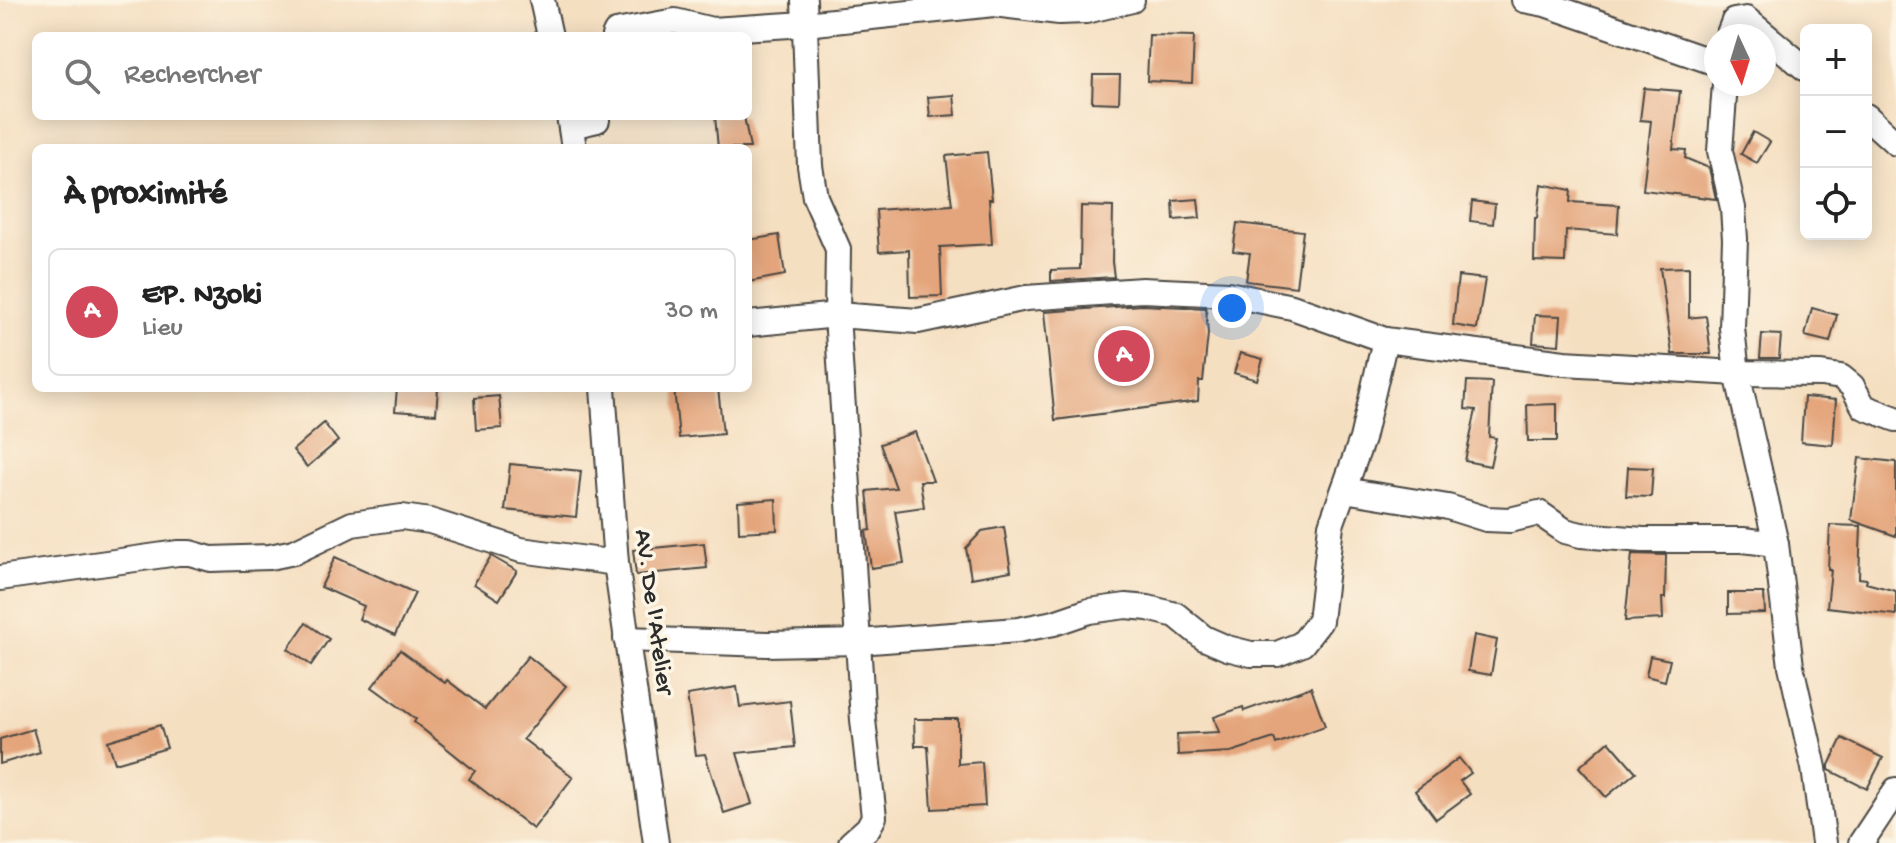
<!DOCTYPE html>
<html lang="fr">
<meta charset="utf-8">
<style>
body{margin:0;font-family:"Gochi Hand",sans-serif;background:#f6f6f6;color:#222}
.controls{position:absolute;right:24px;top:24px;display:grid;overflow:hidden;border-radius:12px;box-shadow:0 4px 20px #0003}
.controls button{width:72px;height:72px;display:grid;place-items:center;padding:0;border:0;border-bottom:2px solid #e0e0e0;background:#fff;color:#222;font:40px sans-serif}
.compass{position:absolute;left:1704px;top:24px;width:72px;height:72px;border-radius:50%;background:#fff;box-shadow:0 4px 20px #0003;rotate:176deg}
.you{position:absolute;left:1232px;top:308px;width:28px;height:28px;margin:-20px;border:6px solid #fff;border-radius:50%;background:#1a73e8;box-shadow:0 0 0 12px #1a73e833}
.badge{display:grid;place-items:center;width:52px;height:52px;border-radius:50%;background:#d1495b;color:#fff;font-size:26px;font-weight:700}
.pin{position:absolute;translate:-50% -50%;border:4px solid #fff;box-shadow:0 2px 8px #0006}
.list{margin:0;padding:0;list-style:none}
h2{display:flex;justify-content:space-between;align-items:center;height:104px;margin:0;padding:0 32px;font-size:34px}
h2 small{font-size:26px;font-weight:400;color:#767676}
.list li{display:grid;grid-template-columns:52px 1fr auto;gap:24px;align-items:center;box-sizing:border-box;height:128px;margin:0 16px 16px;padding:0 16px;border:2px solid #e0e0e0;border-radius:12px}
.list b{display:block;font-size:30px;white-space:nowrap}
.list p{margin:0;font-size:26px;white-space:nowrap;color:#767676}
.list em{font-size:26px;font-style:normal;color:#767676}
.icon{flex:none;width:44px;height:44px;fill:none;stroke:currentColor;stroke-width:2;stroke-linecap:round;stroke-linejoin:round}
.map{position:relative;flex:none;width:1896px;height:843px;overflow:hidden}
.search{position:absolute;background:#fff;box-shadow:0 4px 20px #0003;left:32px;top:32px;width:720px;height:88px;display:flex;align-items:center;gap:20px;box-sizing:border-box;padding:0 28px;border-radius:12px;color:#767676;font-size:30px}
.panel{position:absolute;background:#fff;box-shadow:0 4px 20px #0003;left:32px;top:144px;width:720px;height:248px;border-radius:12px}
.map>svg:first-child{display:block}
.building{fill:#e4a57b}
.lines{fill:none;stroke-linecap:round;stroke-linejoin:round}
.street-casing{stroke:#494642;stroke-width:28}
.street{stroke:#fff;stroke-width:24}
.labels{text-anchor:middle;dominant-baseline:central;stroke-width:7;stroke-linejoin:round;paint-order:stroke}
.street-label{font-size:26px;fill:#2b2b2b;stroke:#fcf5e5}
</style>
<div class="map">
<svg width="1896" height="843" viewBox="0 0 1896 843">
<rect width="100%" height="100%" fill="#fcf5e5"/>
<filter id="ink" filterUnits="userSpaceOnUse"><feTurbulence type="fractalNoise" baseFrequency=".0125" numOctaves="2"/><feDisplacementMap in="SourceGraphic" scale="16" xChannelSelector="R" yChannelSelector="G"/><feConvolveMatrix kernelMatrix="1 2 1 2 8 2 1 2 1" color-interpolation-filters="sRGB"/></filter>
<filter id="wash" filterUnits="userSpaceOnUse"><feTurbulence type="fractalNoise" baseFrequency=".006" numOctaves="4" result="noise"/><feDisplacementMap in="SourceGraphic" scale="32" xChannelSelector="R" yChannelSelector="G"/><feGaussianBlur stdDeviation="1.8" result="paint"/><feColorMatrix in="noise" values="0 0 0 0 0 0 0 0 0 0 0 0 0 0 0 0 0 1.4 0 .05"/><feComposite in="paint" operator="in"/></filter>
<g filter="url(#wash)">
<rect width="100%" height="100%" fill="#f5dfc1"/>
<g id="blocks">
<g class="building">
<path d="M1149,35L1194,36L1192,83L1147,81Z"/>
<path d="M1093,75H1120L1119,103L1092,102Z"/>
<path d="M1644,88L1680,91L1673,149L1686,150L1685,158L1709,168L1716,199L1643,190L1651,121L1640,120Z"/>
<path d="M954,95L956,115L930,117L928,97Z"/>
<path d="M715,116H744L750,148H718Z"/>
<path d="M1753,132L1770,142L1757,163L1741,154Z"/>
<path d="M987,152L992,199H989L992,244L940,247L942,296L910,297L909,250L879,252L876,210L952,205L946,156Z"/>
<path d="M1541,184L1571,190L1570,202L1619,205L1617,234L1566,230L1565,262L1534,261L1535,218H1537Z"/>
<path d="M1198,199L1200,218L1174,220L1173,201Z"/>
<path d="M1472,201L1495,204L1493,224L1470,221Z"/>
<path d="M1081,206L1113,207L1112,262L1114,277L1051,281V270L1080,269Z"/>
<path d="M1237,223L1303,231L1296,287L1246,281L1250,253L1233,251Z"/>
<path d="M779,235L785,275L748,282V240Z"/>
<path d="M1689,267V318L1706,316L1711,354H1672L1660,268Z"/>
<path d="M1458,276L1485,279L1477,329L1453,325Z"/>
<path d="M1142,305L1206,308L1208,334L1203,381H1199L1198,401L1055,420L1044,312Z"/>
<path d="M1812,308L1837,315L1830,342L1805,336Z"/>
<path d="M1535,315L1561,316L1559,345L1533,343Z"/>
<path d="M1762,334L1781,335L1779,358H1760Z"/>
<path d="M1240,353L1263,359L1257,380L1234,373Z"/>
<path d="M1467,381L1492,382L1489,437L1496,438L1490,466L1465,461L1476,410L1465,409Z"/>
<path d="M397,388H438L436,414L395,411Z"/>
<path d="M674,388H718L723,434L679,438Z"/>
<path d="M499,396L502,428L476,430L474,398Z"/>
<path d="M1804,397L1836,400L1833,445L1801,442Z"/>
<path d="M1557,404V441H1528L1527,405Z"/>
<path d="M324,423L338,441L307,467L293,450Z"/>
<path d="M915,432L933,481H920L924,507L895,511L904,563L871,568L866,531L871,530L867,491L896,488L880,444Z"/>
<path d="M1859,458L1896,462V536L1851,520Z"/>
<path d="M510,464L581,471L576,517L505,510Z"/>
<path d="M1628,467L1653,468L1651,497L1626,496Z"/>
<path d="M776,499L777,530L739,532L738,502Z"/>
<path d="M1830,525L1861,526L1859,578L1867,579L1866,583L1896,591V615L1827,607L1831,570L1828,569Z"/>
<path d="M1004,527L1011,571L971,578L966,548L982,531Z"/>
<path d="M704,543L707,568L636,575L633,550Z"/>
<path d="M1632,554L1666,555L1665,598H1662L1663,619L1625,621Z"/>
<path d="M491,556L517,571L499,600L474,584Z"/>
<path d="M335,557L415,593L395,635L359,619L364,606L321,587Z"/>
<path d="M1728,593H1764L1765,613L1728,614Z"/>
<path d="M306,623L329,639L311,665L288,649Z"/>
<path d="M1474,635L1497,640L1491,675L1468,671Z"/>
<path d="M400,650L445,683L447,680L485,709L528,656L566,686L523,739L573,777L533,829L469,779L475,771L414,722L416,719L372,687Z"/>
<path d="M1650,656L1670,660L1665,681L1646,676Z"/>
<path d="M737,687L740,707L790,701L795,747L737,753L752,804L724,813L705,754L696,755L687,695Z"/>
<path d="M1311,687L1325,726L1276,744L1274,738L1231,752L1178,755L1177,734L1219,732L1214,717L1243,707L1244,711Z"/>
<path d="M914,719H958V764L982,762L985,806L932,809L928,746H915Z"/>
<path d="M160,725L167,748L115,763L108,741Z"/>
<path d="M33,729L40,752L0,764V739Z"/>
<path d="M1842,738L1883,758L1867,789L1829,770V765Z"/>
<path d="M1609,741L1636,772L1606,797L1579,767Z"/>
<path d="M1459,758L1471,773L1460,781L1470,794L1436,819L1415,791Z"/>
</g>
</g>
</g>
<g filter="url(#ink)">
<use href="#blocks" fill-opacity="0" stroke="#494642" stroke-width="2"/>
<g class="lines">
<g class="street-casing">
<g id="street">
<path d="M542,0L550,36"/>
<path d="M804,0L810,166L815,197L838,249L837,315L863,720L874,817L868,828L851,843"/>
<path d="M1524,0L1545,4L1716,63"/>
<path d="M614,36L616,32L675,21L712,30L805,24L994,4L1059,12L1086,11L1132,0"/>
<path d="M1728,36L1734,21L1746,19L1806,69"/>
<path d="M1725,84L1720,151L1733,208L1735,239L1732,328L1737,373L1776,544L1791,666L1814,768L1824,843"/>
<path d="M569,116L574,148"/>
<path d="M1866,116L1896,143"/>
<path d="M571,126L597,120L596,116"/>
<path d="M748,324L837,315L918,321L1026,298L1142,290L1228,294L1292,307L1385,340L1564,363L1737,373L1821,374L1841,377L1852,386L1864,407L1896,419"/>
<path d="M603,388L616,563L656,843"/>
<path d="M1344,490L1448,507L1486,519L1510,520L1539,513L1565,531L1581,535L1643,540H1743L1776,544"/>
<path d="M0,578L178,553H190L211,559L270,557L294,552L352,524L402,517L430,521L521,550L616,563"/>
<path d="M626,639L767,644L858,642L1018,630L1054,623L1089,611L1126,606L1148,608L1176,615L1204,638L1227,648L1251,654H1277L1302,644L1320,621L1331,525L1362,439L1385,340"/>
<path d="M1861,843L1896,790"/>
</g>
</g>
<use href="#street" class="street"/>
</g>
</g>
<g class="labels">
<g class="street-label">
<text transform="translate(652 612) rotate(82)">AV. De l'Atelier</text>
</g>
</g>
</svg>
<div class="controls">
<button>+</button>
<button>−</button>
<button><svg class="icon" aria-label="locate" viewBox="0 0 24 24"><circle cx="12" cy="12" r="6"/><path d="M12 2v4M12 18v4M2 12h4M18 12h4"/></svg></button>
</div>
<svg class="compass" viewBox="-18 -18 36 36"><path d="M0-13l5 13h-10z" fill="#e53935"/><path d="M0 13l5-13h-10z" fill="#767676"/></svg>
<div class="you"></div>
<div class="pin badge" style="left:1124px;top:356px">A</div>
<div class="search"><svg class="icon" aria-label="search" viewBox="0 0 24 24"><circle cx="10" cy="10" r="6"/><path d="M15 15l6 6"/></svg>Rechercher</div>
<section class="panel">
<h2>À proximité<small></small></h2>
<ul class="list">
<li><span class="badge">A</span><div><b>EP. Nzoki</b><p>Lieu</p></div><em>30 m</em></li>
</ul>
</section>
</div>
